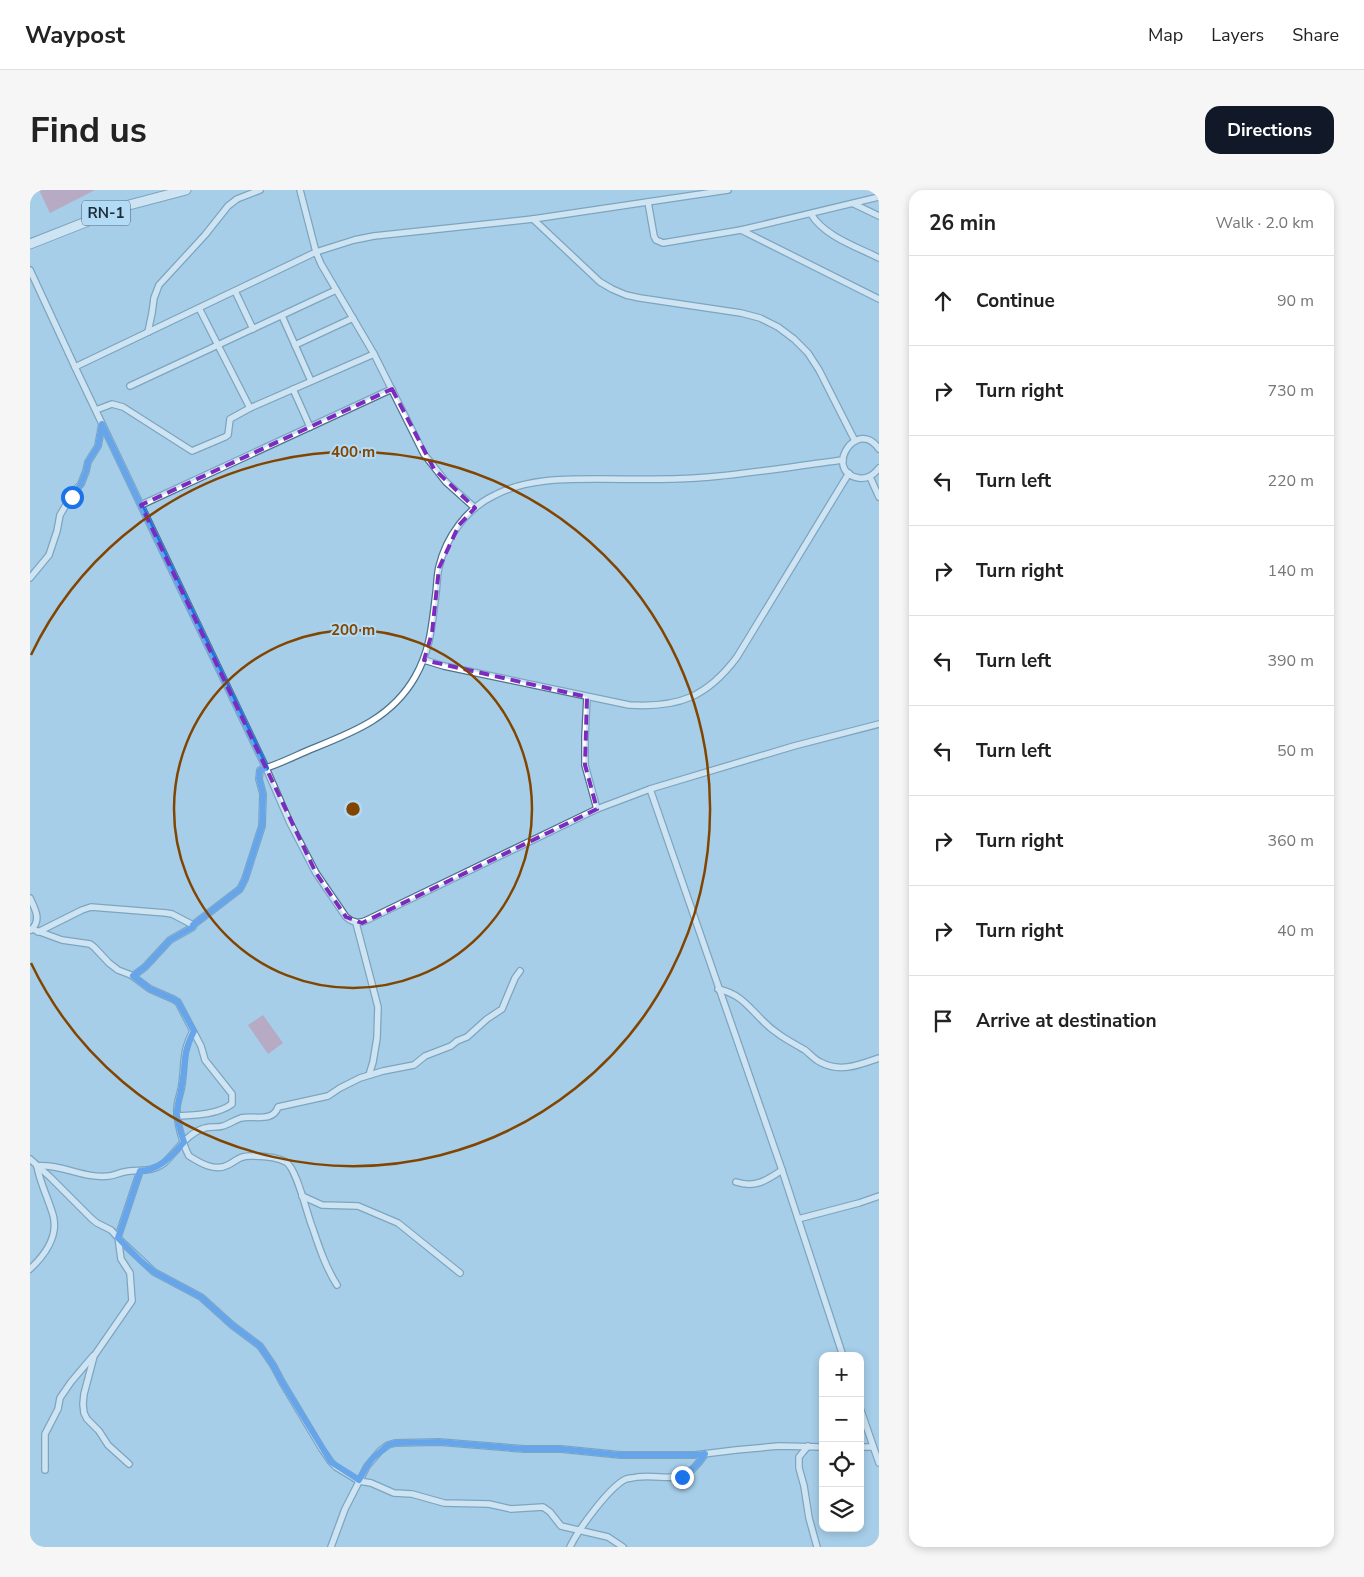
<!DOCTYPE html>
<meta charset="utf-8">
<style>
body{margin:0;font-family:"Nunito Sans",sans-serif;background:#f6f6f6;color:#222}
.controls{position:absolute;right:15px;bottom:15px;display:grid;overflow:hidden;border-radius:10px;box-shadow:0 2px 8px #0003}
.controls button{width:45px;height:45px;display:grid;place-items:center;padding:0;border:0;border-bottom:1px solid #e0e0e0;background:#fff;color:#222;font:25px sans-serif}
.stop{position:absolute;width:15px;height:15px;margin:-11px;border:4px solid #1a73e8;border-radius:50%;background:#fff}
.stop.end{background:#1a73e8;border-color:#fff;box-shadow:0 1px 5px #0008}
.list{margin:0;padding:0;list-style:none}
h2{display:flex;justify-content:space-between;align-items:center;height:65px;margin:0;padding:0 20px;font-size:21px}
h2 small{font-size:16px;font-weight:400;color:#767676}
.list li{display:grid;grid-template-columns:32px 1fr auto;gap:15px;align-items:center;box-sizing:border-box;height:90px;padding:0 20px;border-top:1px solid #e0e0e0}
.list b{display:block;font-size:19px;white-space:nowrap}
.list em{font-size:16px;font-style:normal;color:#767676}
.icon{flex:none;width:28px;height:28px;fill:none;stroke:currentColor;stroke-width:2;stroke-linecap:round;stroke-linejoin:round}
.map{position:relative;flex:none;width:849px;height:1357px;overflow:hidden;border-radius:15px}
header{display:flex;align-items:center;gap:30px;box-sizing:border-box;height:70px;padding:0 25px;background:#fff;border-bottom:1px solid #e0e0e0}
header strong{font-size:24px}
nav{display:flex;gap:28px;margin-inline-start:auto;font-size:18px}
.intro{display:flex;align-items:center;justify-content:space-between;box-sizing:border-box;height:120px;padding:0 30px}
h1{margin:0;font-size:35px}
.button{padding:12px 22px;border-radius:15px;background:#111827;color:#fff;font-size:18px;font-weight:700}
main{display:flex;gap:30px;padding:0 30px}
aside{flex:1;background:#fff;border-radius:15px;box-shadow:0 2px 8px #0003}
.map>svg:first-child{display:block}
.green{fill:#cc7e98}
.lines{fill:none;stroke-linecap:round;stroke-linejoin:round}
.minor-casing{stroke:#4e738b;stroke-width:8}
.primary-casing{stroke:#4e738b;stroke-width:11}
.minor{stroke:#fff;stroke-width:5.5}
.primary{stroke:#fff;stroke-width:9}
.route{stroke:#1a73e8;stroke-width:6}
.marked{fill:none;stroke:#7b2cbf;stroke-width:4;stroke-dasharray:10 6;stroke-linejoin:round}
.ring{fill:none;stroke:#824500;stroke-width:2.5}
.labels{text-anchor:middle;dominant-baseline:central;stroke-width:4;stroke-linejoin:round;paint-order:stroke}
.shield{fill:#b3dbf6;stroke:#4a6171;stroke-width:1}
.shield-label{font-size:15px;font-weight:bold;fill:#1d2d38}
.centre{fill:#824500;stroke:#b3dbf6;stroke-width:2.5}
.ring-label{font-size:15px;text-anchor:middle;font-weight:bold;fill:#824500;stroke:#b3dbf6;stroke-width:4;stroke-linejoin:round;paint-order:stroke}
</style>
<header>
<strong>Waypost</strong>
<nav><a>Map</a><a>Layers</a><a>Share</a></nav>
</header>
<div class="intro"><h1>Find us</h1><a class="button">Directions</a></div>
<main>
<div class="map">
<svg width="849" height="1357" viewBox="0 0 849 1357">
<rect width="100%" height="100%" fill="#a6cee9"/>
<g class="green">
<path d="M9,0H65L20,23Z"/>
<path d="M233,825L253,853L238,864L218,835Z"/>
</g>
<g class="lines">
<g class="minor-casing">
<g id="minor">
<path d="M270,0L286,62L291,74L344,164L394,264L416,292L445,318"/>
<path d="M618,12L624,46L626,50L633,53L711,40L849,7"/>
<path d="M824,14L849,26"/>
<path d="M781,24C794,46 827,57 849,68"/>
<path d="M503,29L570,92L582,99L596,105L610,108L711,123L730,128L748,137L764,149L778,163L789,180L825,251"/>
<path d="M711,40L849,109"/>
<path d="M0,80L45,177L236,578L260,633L286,683L316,727C323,733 329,734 337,730L567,619L620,599L764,556L849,534"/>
<path d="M205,101L223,139"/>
<path d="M169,118L220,218"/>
<path d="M252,126L281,191"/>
<path d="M118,142L122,123L124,108L129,95L175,45L198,16L207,9L230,0"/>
<path d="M265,155L323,128"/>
<path d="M45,177L286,62L324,50L344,46L503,29L698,0"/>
<path d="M100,196L306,100"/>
<path d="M263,199L280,237"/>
<path d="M66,220L82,214L93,217L162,261L195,247L198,245L200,229L220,218L344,164"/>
<path d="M849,259C827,226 792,282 829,288C838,289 844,285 849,278"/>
<path d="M840,287L849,307"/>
<path d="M111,315L362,199"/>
<path d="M0,388L19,365L27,341L30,325L45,300L51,294L56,281L58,272L68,256L72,234"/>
<path d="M394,470L414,476L599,515C649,518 677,507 707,467L819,283"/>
<path d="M557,507L555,547V575L567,619"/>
<path d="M620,599L752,980L813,1166"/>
<path d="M0,708C5,719 12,730 1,740"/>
<path d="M326,733L348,817L347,848L343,872L339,885"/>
<path d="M2,739L32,750L60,754L64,757L79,773L88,780L101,785L120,799L143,809L148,812L171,856L175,870L202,904V914C187,925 164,925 147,926"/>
<path d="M8,742L52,720L61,717L136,723L142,724L163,735"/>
<path d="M103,786L115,777L140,750L163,737V735L210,699L215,689L232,636L233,604L229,589L230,580C247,575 263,567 279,560C321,543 361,529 385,487C401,459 402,434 406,403C407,395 407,385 409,377C416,347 437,318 465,305C498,288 536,289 572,289C604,289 635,290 666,288C715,285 764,276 813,270"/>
<path d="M688,799C710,804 717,815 731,829C744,843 759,851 775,860C780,864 784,869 790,872C810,883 829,875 849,868"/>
<path d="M163,841C152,862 155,872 152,894C151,902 148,909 147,917C146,930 153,955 159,966C170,973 185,982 198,975C208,970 208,966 222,966C231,966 247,967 256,972C267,979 277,1025 283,1039C289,1057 296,1078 307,1095"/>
<path d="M0,969L20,987L62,1029L67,1033L81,1040L92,1052L124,1082L171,1107L202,1135L230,1156L243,1175L252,1192L292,1259L301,1272L306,1277L329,1291L341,1293L364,1303L382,1304L414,1313L459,1314L481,1319L513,1317L520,1322L531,1336L578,1347L593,1357"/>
<path d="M7,976C32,974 54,989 79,986C84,986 88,983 94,982C108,979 122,983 134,973C147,961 157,943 175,938C181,936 187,938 193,936C199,934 205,930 211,928C223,925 243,933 248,917L298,906L310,898L330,888L353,881L384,875L395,866L421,856L427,851L437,847L457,829L472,819L485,788L490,781"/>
<path d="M706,992C725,998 736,991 752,980"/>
<path d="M272,1006L292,1015L328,1016L368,1033L430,1083"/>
<path d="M768,1029L829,1013L849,1006"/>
<path d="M0,1079C14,1066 29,1046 23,1025C18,1008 10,993 7,976"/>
<path d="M830,1218L849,1273"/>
<path d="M778,1256L769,1267V1278L774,1296L779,1328L787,1357"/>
<path d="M830,1257H843"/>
<path d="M99,1274L78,1255L69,1241L57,1229L54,1223L53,1214L54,1204L64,1166L102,1111L100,1083L91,1069L88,1047L110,981"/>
<path d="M15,1280V1244L28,1219L30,1208L41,1192L63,1166"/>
<path d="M301,1357L315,1319L337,1276L350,1261L358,1255L365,1253L409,1252L494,1259H531L591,1265H665L706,1260L749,1256L793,1257"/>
<path d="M540,1357C548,1340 579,1297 596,1289C599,1288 604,1288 607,1287C640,1284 653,1298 675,1264"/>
</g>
</g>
<g class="primary-casing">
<path id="primary" d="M0,54L99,15L156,0"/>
</g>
<use href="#minor" class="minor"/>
<use href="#primary" class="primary"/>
</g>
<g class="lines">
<path class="route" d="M42,307L51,294L56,281L58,272L68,256L72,234L236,578L230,580L229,588L233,604L232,636L215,689L210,699L163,735V737L140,750L115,777L103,786L120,799L143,809L148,812L164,841C152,864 156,872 152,894C151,905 146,915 147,925C148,934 151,944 154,952C141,966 130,980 110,981L88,1048L111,1071L124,1082L171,1107L202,1135L230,1156L243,1175L252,1192L301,1272L329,1290L337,1276L343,1268L358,1255L365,1253L409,1252L494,1259H531L590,1265H665L675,1264C669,1274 661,1281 652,1287"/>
</g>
<path d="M0 0H849V1357H0ZM362,199L404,279L445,318L429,335L409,378L402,443L394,470L557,507L555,575L567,619L332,733L316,727L286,683L111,315Z" fill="#a6cee9" fill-opacity=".55" fill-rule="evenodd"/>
<path class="marked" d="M362,199L404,279L445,318L429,335L409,378L402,443L394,470L557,507L555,575L567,619L332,733L316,727L286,683L111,315Z"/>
<g class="ring">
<circle cx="323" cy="619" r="179"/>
<path d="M1 465A357 357 0 1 1 1 773"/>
</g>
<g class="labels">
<rect class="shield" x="52" y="10.5" width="48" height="25" rx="4"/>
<g class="shield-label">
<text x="76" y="23">RN-1</text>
</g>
</g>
<circle cx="323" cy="619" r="8" class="centre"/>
<g class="ring-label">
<text x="323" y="267">400 m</text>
<text x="323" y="445">200 m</text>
</g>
</svg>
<div class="controls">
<button>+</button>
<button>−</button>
<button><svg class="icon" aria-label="locate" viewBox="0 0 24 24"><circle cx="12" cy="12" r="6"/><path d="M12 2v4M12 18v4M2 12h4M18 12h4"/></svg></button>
<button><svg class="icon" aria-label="layers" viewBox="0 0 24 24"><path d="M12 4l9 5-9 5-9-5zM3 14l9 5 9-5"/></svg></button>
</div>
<div class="stop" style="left:42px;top:307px"></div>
<div class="stop end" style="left:652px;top:1287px"></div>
</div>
<aside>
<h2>26 min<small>Walk · 2.0 km</small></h2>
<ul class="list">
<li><svg class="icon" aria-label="ahead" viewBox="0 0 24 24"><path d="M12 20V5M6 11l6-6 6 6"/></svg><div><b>Continue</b></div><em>90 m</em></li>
<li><svg class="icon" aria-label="right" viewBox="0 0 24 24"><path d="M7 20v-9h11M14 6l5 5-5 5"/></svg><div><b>Turn right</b></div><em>730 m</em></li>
<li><svg class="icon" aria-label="left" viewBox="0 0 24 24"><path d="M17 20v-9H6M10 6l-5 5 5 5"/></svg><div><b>Turn left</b></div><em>220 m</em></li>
<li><svg class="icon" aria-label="right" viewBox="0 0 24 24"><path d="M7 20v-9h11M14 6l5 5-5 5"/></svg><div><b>Turn right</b></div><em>140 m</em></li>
<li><svg class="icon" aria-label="left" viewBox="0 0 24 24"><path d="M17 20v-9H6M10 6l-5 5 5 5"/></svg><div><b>Turn left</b></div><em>390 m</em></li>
<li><svg class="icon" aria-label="left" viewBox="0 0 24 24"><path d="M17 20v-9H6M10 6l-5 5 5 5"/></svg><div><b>Turn left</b></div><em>50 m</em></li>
<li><svg class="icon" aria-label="right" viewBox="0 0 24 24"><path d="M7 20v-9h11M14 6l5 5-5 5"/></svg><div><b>Turn right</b></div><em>360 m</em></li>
<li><svg class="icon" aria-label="right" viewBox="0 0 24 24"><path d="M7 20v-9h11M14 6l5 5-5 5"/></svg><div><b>Turn right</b></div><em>40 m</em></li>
<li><svg class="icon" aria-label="arrive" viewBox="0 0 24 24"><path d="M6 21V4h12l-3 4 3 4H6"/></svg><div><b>Arrive at destination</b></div></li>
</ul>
</aside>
</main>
